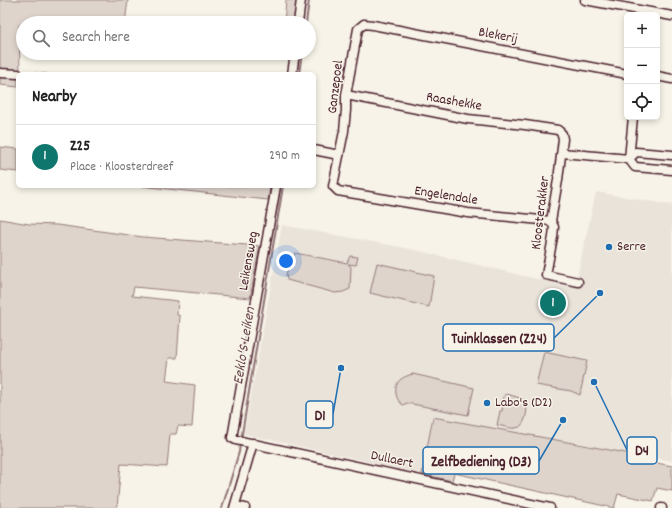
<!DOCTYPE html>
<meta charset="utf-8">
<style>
body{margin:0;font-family:Dekko,sans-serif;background:#f2f2f2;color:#222}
.controls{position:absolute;right:12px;top:12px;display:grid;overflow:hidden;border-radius:6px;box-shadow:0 2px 6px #0003}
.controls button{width:36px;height:36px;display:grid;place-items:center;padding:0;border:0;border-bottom:1px solid #e0e0e0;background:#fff;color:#222;font:20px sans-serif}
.you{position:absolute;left:286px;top:261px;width:14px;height:14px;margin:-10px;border:3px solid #fff;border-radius:50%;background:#1a73e8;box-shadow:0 0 0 6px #1a73e833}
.badge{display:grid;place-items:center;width:26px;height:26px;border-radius:50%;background:#0f766e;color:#fff;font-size:13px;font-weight:700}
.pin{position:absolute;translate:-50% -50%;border:2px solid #fff;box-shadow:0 1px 4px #0006}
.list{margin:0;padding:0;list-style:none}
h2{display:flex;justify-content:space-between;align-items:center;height:52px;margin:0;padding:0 16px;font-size:17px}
h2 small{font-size:13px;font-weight:400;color:#767676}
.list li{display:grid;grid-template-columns:26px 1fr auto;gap:12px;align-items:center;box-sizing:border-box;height:64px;padding:0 16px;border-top:1px solid #e0e0e0}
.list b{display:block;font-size:15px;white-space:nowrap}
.list p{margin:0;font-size:13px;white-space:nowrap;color:#767676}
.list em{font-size:13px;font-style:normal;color:#767676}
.icon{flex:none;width:22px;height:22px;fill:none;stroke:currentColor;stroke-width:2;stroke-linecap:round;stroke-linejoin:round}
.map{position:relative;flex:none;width:672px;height:508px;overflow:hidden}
.search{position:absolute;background:#fff;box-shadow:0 2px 6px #0003;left:16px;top:16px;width:300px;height:44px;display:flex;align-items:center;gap:10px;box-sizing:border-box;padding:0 14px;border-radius:22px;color:#767676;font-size:15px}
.panel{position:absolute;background:#fff;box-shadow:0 2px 6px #0003;left:16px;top:72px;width:300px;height:116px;border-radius:6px}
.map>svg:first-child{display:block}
.built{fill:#eae3da}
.green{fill:#ded4cc;stroke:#947a7c}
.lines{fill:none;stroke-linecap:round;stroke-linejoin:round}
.stream{stroke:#8e7275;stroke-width:2}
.minor-casing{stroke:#4a1f2b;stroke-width:11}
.minor{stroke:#f7f3e8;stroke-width:8}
.poi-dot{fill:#1f6fb2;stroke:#f7f3e8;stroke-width:1.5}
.labels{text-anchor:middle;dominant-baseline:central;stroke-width:3;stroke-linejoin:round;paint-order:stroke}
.street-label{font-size:14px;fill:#4a1f2b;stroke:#f7f3e8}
.poi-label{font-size:14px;fill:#4a1f2b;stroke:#f7f3e8;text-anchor:start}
.water-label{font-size:15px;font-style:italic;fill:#6c4950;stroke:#f7f3e8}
.leader{fill:none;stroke:#1f6fb2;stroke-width:1.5}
.callout-dot{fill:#1f6fb2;stroke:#f7f3e8;stroke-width:1.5}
.callout{fill:#f7f3e8;stroke:#1f6fb2;stroke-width:1.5}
.callout-label{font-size:15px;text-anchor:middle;font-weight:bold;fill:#4a1f2b}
</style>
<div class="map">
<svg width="672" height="508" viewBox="0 0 672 508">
<rect width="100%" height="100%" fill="#f7f3e8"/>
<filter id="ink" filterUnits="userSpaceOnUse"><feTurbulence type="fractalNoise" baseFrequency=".025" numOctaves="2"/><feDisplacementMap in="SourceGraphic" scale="8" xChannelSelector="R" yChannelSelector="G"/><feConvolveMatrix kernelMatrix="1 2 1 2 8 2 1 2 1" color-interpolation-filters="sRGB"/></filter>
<g filter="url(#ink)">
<path class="built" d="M596,192L672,205V461L433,417L422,474L244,434L282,225L411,249L541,280L575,286Z"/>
<g class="green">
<path d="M0,0H128L125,23H23V25H19L20,72L47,74H18V87L0,85Z"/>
<path d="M286,0H297L295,17L289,23H284Z"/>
<path d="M0,147L18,149V172L0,170Z"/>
<path d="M140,186H264L270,187L268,200Z"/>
<path d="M0,219L29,224L57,225L143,237L260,246L250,298L134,287L132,296L178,301L177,315L180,316L177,358H169L166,381L195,385L192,427L178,426L176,434H170L167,467L121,464L117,508H0Z"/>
<path d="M295,253L347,263L350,256L358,257L356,265L348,264L351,267L350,289L343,292L335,293L287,280L286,274Z"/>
<path d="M377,263L434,276L429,307L370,293Z"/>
<path d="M544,352L587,361L580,395L571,391L536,385Z"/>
<path d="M413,374L474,388L468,415L407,403L403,405C399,402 397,399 396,394C394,381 402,377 413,374Z"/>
<path d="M507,394L523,399L527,403C527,411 526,427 516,428C511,429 503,426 497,425L500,411H502L504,395Z"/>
<path d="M433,417L642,456V460L672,466V491L657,488L653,501L618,494L614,508L454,473L452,481L422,474Z"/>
</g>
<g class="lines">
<g class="stream">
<path d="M306,23L309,0"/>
<path d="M299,74L302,53"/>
<path d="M241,440L283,186"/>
<path d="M222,508L239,452L240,444"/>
</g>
<g class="minor-casing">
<g id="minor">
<path d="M585,0L672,16"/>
<path d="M298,23L301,0"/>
<path d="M0,73L18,74"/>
<path d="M292,74L295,53"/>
<path d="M657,76L672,79"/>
<path d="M346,95L468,119L525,125L558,130L562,134L563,139L558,180L551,221L554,227L553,237L546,275L578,282"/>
<path d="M314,150L339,155"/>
<path d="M562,153L629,159"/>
<path d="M629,159L635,167L672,170"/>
<path d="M629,159L636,152L672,155"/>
<path d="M629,159L633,117"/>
<path d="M276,186L232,438L236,440L550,508"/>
<path d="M551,221L468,213L338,191L333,186L344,131L346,110V95L358,29L364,24L373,25L627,74"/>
<path d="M235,506L245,508"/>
<path d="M234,508L253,443"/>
<path d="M661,508H662"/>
</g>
</g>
<use href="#minor" class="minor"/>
</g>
</g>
<g class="poi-dot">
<circle cx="609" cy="247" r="4"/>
<circle cx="487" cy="403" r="4"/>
</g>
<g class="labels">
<g class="street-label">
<text transform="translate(498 36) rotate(11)">Blekerij</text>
<text transform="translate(336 87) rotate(-83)">Ganzepoel</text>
<text transform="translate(454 102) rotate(10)">Raashekke</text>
<text transform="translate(446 196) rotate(9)">Engelendale</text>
<text transform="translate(541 213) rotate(-83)">Kloosterakker</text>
<text transform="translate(249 261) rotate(-80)">Leikensweg</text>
<text transform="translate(392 460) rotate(12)">Dullaert</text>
</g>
<g class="poi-label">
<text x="617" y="247">Serre</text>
<text x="495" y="403">Labo's (D2)</text>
</g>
<g class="water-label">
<text transform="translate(245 346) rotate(-81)">Eeklo'S Leiken</text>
</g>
</g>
<path class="leader" d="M600 293L554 338M341 368L333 414M594 382L627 450M563 420L539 461"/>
<g class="callout-dot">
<circle cx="600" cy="293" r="4"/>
<circle cx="341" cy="368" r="4"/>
<circle cx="594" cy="382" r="4"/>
<circle cx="563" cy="420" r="4"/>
</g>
<g class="callout">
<rect x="443" y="324" width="111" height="27" rx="4"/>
<rect x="306" y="401" width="27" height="27" rx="4"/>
<rect x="627" y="437" width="30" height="27" rx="4"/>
<rect x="423" y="447" width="116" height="27" rx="4"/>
</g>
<g class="callout-label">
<text x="499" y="343">Tuinklassen (Z24)</text>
<text x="320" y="420">D1</text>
<text x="642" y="455">D4</text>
<text x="481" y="466">Zelfbediening (D3)</text>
</g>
</svg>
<div class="controls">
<button>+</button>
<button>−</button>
<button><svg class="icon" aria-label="locate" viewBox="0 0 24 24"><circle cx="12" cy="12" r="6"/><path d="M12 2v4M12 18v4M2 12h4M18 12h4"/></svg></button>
</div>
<div class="you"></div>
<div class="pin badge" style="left:553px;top:303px">1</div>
<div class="search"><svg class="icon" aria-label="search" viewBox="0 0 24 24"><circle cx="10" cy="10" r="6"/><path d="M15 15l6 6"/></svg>Search here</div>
<section class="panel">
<h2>Nearby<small></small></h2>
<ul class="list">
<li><span class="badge">1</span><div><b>Z25</b><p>Place · Kloosterdreef</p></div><em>290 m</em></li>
</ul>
</section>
</div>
